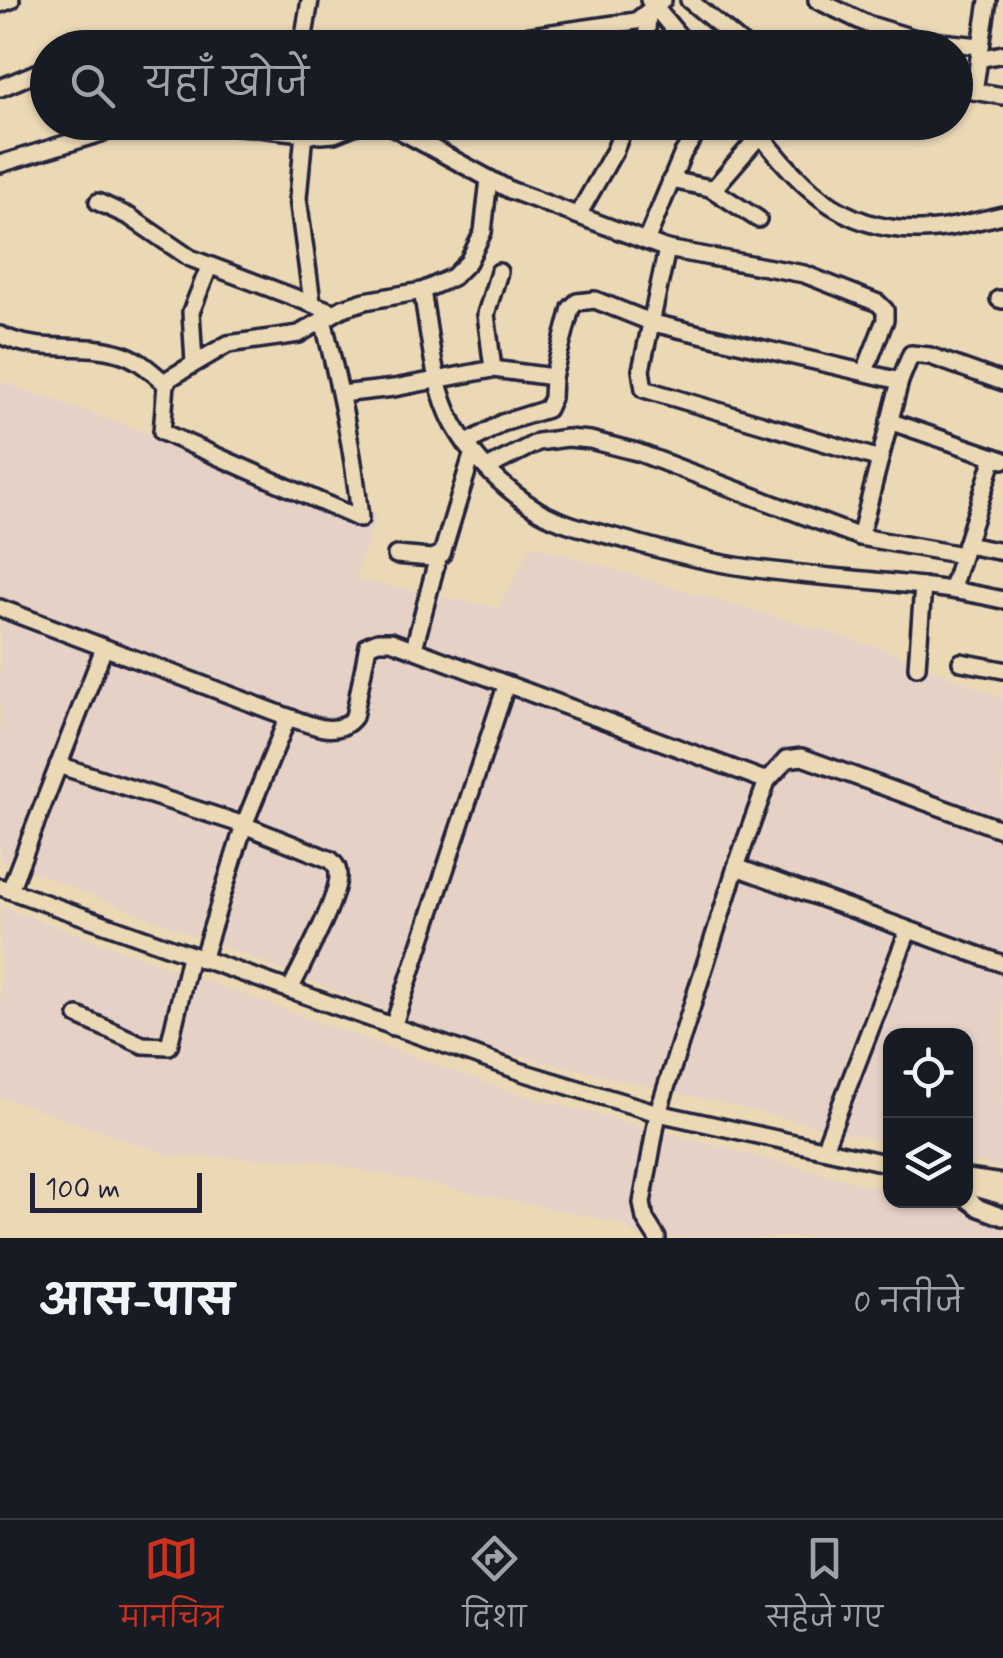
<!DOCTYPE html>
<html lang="hi">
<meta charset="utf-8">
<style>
body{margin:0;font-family:Mynerve,"Playpen Sans Deva",sans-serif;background:#20242c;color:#f1f3f6}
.controls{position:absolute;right:30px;bottom:30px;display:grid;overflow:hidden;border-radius:20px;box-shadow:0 2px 8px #0004}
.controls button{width:90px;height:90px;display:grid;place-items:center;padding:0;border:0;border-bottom:2px solid #363941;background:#171b24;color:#f1f3f6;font:50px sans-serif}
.scale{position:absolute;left:30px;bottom:25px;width:172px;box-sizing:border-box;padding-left:10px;border:5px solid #22223b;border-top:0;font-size:28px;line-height:35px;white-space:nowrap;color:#22223b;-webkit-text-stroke:8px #ebd9b6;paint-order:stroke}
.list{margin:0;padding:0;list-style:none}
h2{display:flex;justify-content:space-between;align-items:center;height:130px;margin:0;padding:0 40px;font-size:42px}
h2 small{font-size:32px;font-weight:400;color:#9ea1a6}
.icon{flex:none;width:55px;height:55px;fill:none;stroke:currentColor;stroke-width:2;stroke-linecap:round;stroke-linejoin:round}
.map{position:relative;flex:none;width:1003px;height:1238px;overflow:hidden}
.search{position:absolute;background:#171b24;box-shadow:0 2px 8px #0004;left:30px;right:30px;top:30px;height:110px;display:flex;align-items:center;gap:25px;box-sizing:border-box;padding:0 35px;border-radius:55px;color:#9ea1a6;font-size:38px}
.sheet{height:280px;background:#171b24}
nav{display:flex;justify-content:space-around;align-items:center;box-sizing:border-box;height:140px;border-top:2px solid #363941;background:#171b24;font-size:28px;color:#9ea1a6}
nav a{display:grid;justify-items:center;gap:5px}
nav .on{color:#c8321e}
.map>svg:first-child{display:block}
.built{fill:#e6d1c7}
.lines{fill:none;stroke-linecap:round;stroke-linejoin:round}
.minor-casing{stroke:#22223b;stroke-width:22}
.minor{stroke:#ebd9b6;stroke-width:15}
</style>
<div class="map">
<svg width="1003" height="1238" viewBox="0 0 1003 1238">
<rect width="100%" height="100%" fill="#ebd9b6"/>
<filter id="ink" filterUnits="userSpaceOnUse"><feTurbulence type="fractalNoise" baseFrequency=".01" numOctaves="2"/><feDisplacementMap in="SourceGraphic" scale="20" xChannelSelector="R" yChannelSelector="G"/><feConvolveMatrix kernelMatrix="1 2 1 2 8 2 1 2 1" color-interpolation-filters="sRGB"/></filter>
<g filter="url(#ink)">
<g class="built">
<path d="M0,381L377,513L355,579L498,608L531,545L875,646L1003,698V1169L966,1160V1036H890V1143L472,1045L0,859Z"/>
<path d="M0,906L512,1092L890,1191V1200L929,1201L1003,1220V1238H642L616,1222L311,1160L173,1156L0,1097Z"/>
</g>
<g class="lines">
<g class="minor-casing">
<g id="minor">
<path d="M649,0L689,48"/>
<path d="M689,0L747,48"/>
<path d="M817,0L867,24L919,40L981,46"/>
<path d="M0,4L11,0"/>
<path d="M302,48L310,0"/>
<path d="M447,48L636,21L663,0"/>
<path d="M646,48L648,13"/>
<path d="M979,59L1003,54"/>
<path d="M0,88L48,68"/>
<path d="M956,88L1003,96"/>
<path d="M974,91L988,1"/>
<path d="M203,122L321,135L334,134L364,122"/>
<path d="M305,122L298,198L312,302"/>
<path d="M384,122L510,190L667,249L804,274L878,303L885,310V320L865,371"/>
<path d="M750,122C797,181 837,231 919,230C947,230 976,221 1003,215"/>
<path d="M0,164L137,122"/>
<path d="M671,180L710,188L716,186L760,135"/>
<path d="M710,188L758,219"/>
<path d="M98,202L130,217L190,258L333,312"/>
<path d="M578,215L615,150L626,122"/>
<path d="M646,241L683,153L704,122"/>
<path d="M667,249L641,370L644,389L880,459"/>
<path d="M422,291C430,335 433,386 454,425C473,459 506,491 539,511C565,526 598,532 626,540C661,550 695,559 730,565C821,580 913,579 1003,600"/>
<path d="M999,299L1003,300"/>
<path d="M323,319C339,385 354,451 360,519L162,432L166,384L170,378L228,344L299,334L343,308L365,301L422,291L453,277L468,262L483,232L489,179"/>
<path d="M0,335C42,355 79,341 119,353C138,358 152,372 166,384"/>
<path d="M194,363L191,312L209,267"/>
<path d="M493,369L486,314L499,272"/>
<path d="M341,394L394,388L493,369L553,377"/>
<path d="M889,421L1003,460"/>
<path d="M466,444L502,423L547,409L552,398L553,377L571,308L577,302L595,300L653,323L900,381"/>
<path d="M487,468L538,442L567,438L590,440L637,452L860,537L962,555"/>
<path d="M860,537L900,381L911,354L930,356L1003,382"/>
<path d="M966,545L1003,552"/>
<path d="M396,555L431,558L442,554L473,452"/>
<path d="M952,588L994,457"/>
<path d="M0,608L288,717C310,724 337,739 354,717L368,645L378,641H391L767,781"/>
<path d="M414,648L438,557"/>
<path d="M961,662L1003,670"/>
<path d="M917,667L923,586"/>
<path d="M58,765L244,825L331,860C336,866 338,867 338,875C339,898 301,966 290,990"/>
<path d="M736,867L1003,964"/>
<path d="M0,887L522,1072L658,1113L890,1164"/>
<path d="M10,890L104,648"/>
<path d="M202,960L244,825L288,717"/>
<path d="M78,1016L143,1045L169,1046L190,956"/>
<path d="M393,1027L506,686"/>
<path d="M824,1149L908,931"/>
<path d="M967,1178L1003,1183"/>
<path d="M966,1185L1003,1196"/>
<path d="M966,1198L979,1208L1003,1217"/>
<path d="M657,1238L645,1219L642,1203L658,1113L736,867L767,781L787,759L802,757L1003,830"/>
</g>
</g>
<use href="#minor" class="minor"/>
</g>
</g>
</svg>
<div class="controls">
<button><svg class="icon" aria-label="locate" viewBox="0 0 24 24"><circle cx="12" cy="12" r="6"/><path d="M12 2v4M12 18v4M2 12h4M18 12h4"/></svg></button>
<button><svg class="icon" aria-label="layers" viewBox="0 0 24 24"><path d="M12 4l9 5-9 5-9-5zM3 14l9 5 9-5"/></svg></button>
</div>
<div class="scale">100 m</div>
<div class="search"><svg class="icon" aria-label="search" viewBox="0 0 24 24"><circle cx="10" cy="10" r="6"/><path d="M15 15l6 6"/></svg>यहाँ खोजें</div>
</div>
<section class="sheet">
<h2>आस-पास<small>0 नतीजे</small></h2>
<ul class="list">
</ul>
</section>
<nav>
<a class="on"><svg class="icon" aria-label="map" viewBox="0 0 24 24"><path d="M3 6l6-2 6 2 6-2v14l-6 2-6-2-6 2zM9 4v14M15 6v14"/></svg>मानचित्र</a>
<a><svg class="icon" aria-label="directions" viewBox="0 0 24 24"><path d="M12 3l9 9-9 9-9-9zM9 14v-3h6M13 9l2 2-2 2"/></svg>दिशा</a>
<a><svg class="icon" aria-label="saved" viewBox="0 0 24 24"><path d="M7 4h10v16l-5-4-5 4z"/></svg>सहेजे गए</a>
</nav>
